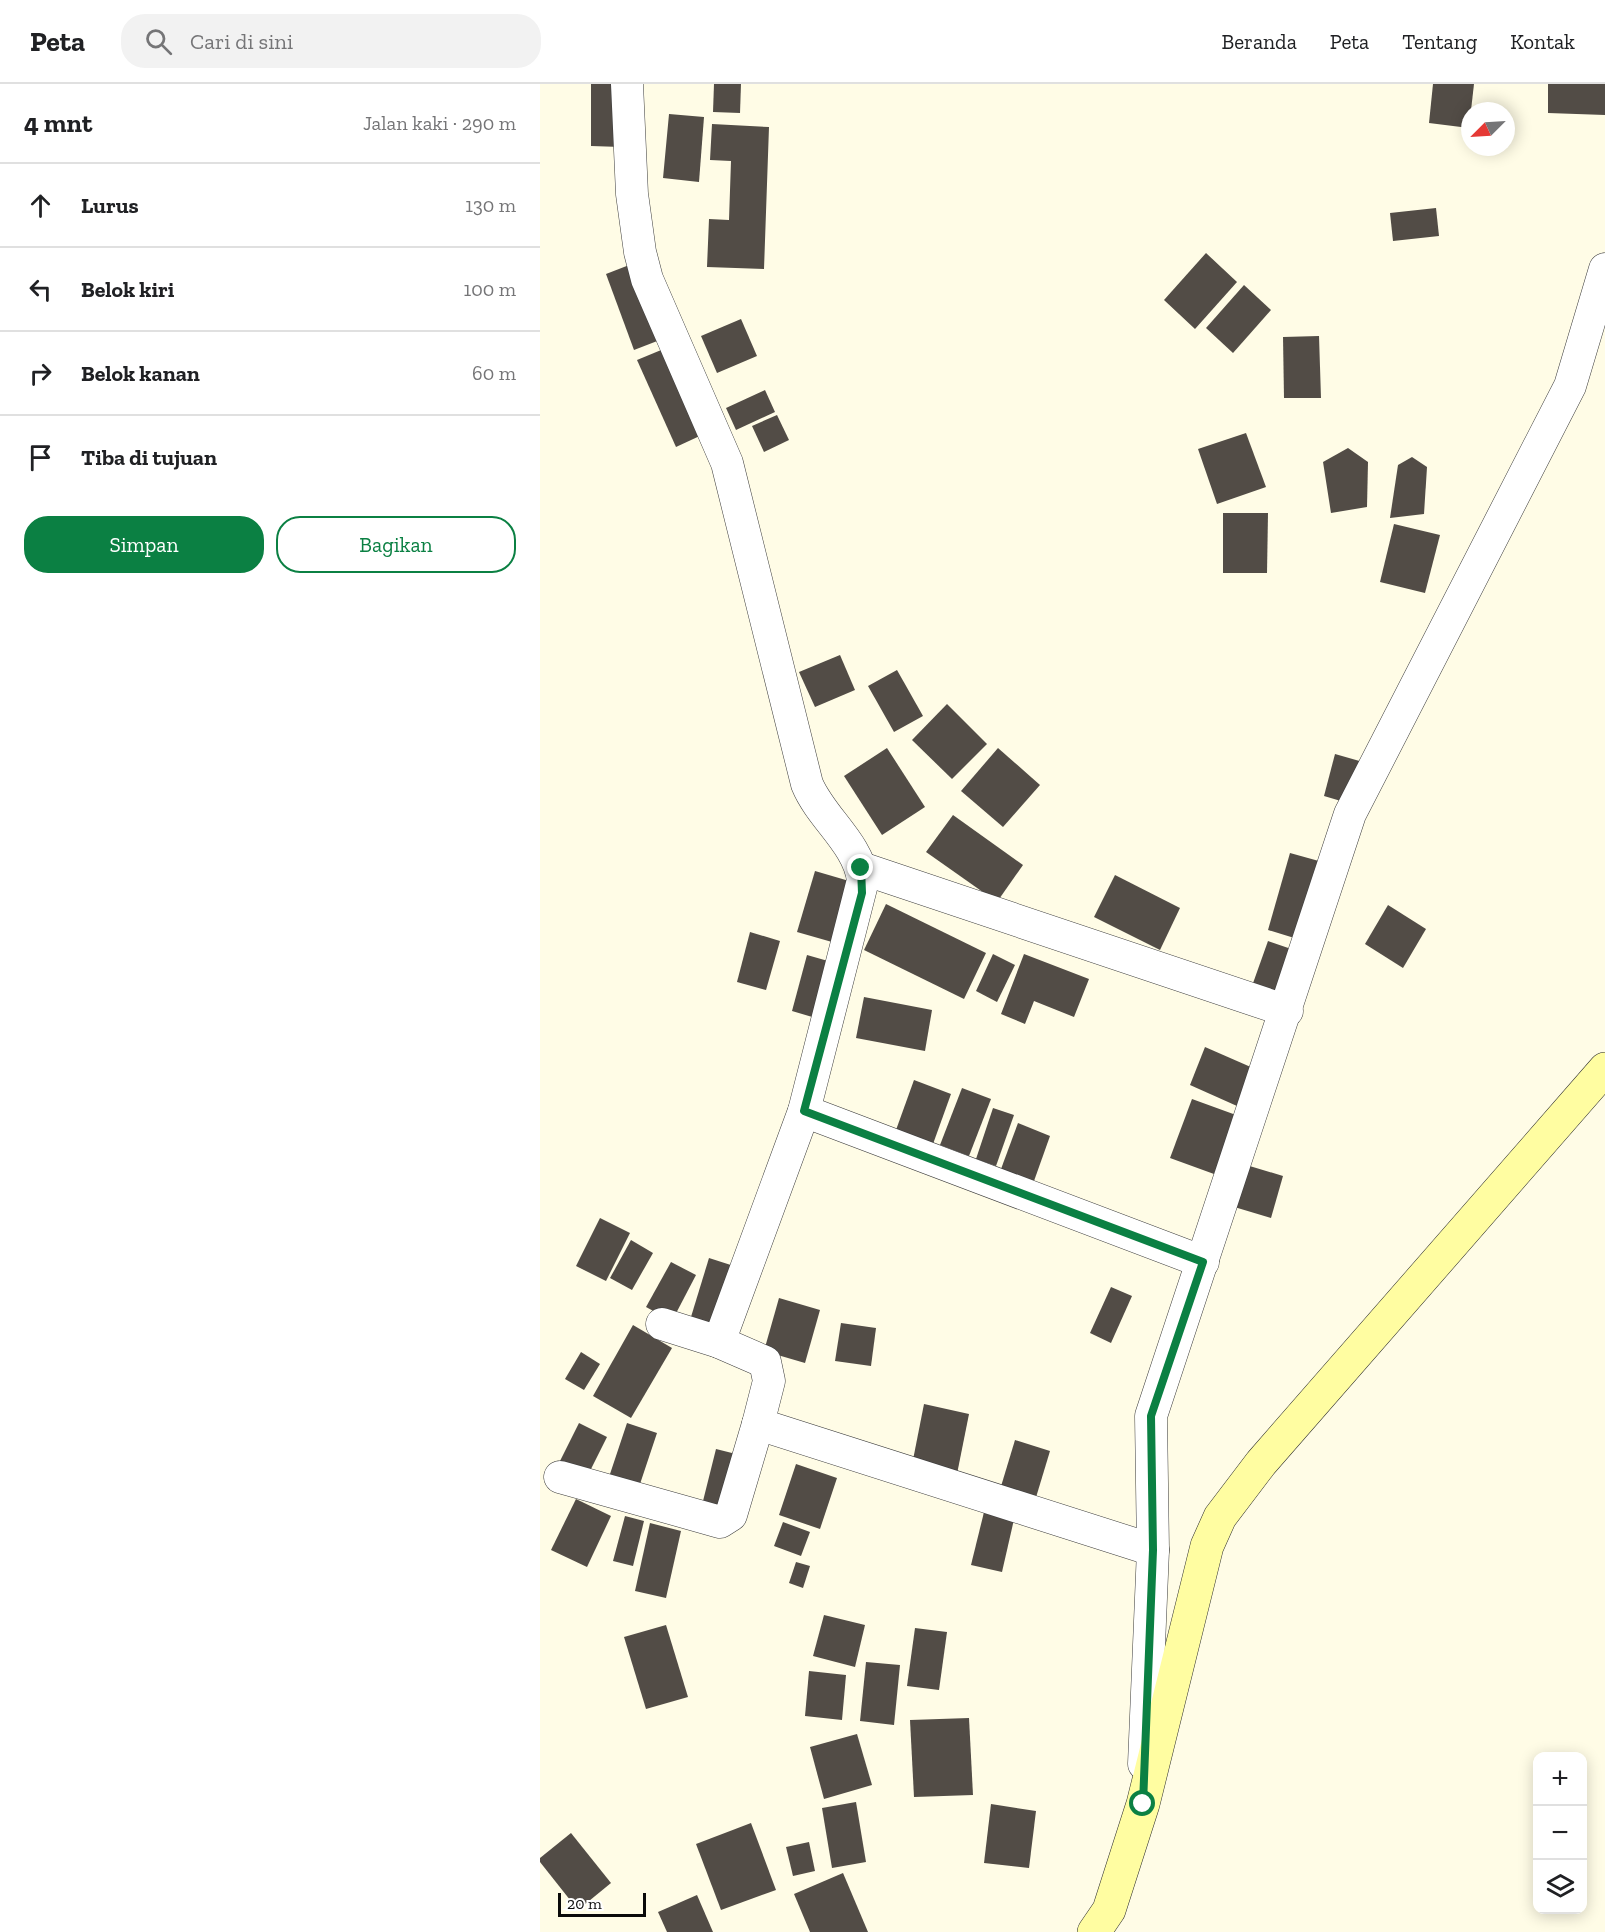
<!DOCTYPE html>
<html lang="id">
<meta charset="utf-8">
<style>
body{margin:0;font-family:"Zilla Slab",serif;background:#f2f2f2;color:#202124}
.controls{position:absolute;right:18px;bottom:18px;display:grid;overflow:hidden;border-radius:12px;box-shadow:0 3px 15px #0003}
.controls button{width:54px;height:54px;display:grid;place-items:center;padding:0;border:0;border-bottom:2px solid #e0e0e0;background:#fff;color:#202124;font:30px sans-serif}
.compass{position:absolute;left:921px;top:18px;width:54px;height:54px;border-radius:50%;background:#fff;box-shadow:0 3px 15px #0003;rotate:246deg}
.scale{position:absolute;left:18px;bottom:15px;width:88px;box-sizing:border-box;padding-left:6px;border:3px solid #0a0a0a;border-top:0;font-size:16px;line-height:21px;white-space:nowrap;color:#0a0a0a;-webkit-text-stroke:4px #fff;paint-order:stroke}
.stop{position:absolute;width:18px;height:18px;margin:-14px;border:4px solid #0b8043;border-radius:50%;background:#fff}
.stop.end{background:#0b8043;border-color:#fff;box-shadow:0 2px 6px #0008}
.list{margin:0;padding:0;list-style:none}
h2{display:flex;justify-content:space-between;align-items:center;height:78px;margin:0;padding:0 24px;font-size:26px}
h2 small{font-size:20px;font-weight:400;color:#757577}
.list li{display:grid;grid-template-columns:39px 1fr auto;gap:18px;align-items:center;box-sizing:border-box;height:84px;padding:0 24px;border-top:2px solid #e0e0e0}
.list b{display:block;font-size:22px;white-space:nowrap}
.list em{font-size:20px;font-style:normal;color:#757577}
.actions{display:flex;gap:12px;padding:18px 24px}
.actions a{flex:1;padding:14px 0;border:2px solid #0b8043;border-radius:24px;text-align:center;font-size:21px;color:#0b8043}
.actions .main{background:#0b8043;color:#fff}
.icon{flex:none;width:33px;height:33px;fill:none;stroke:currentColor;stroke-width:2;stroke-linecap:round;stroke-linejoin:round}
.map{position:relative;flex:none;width:1065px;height:1848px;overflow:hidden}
header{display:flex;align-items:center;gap:36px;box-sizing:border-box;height:84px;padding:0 30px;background:#fff;border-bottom:2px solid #e0e0e0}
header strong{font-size:28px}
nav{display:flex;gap:33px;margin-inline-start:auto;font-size:21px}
.search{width:420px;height:54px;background:#f2f2f2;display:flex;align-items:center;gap:15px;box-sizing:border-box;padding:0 21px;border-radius:24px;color:#757577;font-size:22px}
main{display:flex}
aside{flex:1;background:#fff}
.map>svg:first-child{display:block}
.building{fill:#524c46}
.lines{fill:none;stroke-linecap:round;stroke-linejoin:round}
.street-casing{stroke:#3d3d3d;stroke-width:33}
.secondary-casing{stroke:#2c2c2c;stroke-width:34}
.street{stroke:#fff;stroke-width:32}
.secondary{stroke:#fffda1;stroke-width:33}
.route{stroke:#0b8043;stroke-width:8}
</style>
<header>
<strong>Peta</strong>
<div class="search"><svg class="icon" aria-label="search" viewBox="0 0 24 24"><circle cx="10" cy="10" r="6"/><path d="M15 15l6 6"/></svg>Cari di sini</div>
<nav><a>Beranda</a><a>Peta</a><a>Tentang</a><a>Kontak</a></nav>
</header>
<main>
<aside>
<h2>4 mnt<small>Jalan kaki · 290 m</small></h2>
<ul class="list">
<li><svg class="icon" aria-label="ahead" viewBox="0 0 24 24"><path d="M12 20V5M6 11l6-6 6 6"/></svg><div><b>Lurus</b></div><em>130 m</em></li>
<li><svg class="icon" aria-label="left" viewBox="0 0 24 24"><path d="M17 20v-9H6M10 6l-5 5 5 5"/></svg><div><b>Belok kiri</b></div><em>100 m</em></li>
<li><svg class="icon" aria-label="right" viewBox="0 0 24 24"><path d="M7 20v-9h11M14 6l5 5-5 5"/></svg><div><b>Belok kanan</b></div><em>60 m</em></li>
<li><svg class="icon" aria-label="arrive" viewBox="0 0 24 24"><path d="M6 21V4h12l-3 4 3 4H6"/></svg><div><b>Tiba di tujuan</b></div></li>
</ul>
<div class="actions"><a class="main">Simpan</a><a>Bagikan</a></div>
</aside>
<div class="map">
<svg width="1065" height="1848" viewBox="0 0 1065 1848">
<rect width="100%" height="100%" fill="#fffce6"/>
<g class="building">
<path d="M51,0H81V63L51,62Z"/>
<path d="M174,0H201L200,29L173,28Z"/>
<path d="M893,0H934L929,44L889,39Z"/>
<path d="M1008,0H1065V31L1008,29Z"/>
<path d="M129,30L164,33L159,98L123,94Z"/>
<path d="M172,40L229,43L224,185L167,183L169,135L189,136L191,77L170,76Z"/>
<path d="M896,124L899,152L853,157L850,129Z"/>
<path d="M666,169L697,198L655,245L624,216Z"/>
<path d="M97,178L125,254L94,266L66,190Z"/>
<path d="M704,201L731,226L693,269L666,244Z"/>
<path d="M201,235L217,272L177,289L161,252Z"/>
<path d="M779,252L781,314H744L743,253Z"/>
<path d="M126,264L164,350L136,363L97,276Z"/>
<path d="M225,306L235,328L196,346L186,324Z"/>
<path d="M237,331L249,356L224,368L212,342Z"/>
<path d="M706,349L726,403L677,420L658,365Z"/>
<path d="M808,364L828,378L827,423L791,429L783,378Z"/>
<path d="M872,373L887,383L884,430L850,434L858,381Z"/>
<path d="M683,429H728L727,489H683Z"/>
<path d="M854,440L900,451L885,509L840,498Z"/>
<path d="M300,571L315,606L275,623L259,588Z"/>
<path d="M357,586L383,632L354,648L328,602Z"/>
<path d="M407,620L447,660L412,695L372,656Z"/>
<path d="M347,664L385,723L342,751L304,692Z"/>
<path d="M458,664L500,701L463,743L421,707Z"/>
<path d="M795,670L823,678L811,720L784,712Z"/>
<path d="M413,731L483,781L457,818L386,768Z"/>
<path d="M750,769L786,779L764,857L728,846Z"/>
<path d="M275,787L316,799L299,860L257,848Z"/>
<path d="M575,791L640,824L620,866L554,833Z"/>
<path d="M346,820L446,869L424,915L324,866Z"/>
<path d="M848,821L886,845L863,884L825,860Z"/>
<path d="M210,848L240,857L226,906L197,898Z"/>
<path d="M728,857L760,868L744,913L712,902Z"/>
<path d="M453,870L475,881L457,918L436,907Z"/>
<path d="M484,870L549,895L534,933L494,917L485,940L461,930Z"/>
<path d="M267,871L295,879L279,935L252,927Z"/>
<path d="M324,913L392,926L385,967L316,954Z"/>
<path d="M665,963L713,984L697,1022L650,1001Z"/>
<path d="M374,996L411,1010L393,1060L356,1046Z"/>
<path d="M422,1004L451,1015L429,1072L400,1061Z"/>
<path d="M652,1015L696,1031L674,1090L630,1074Z"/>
<path d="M453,1024L474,1031L456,1082L436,1075Z"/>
<path d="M478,1039L510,1052L494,1097L461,1085Z"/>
<path d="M703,1080L743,1092L731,1134L691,1122Z"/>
<path d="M60,1134L90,1149L66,1197L36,1182Z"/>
<path d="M91,1156L113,1169L92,1206L70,1194Z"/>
<path d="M169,1174L197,1183L176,1255L147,1246Z"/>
<path d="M131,1178L156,1191L132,1237L106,1223Z"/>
<path d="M571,1203L592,1212L571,1259L550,1249Z"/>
<path d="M239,1214L280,1226L265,1279L224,1267Z"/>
<path d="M301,1239L336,1244L331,1282L295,1277Z"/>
<path d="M93,1241L132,1264L91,1334L53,1312Z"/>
<path d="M41,1268L60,1280L44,1306L25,1295Z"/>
<path d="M384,1320L429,1330L416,1395L371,1386Z"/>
<path d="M39,1339L67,1353L45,1397L17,1383Z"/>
<path d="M87,1339L117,1349L97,1409L67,1399Z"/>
<path d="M475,1356L510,1367L494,1420L459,1409Z"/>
<path d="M176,1365L200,1371L184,1435L160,1429Z"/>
<path d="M256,1380L297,1394L280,1445L239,1431Z"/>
<path d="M36,1415L71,1432L47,1483L11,1466Z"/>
<path d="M445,1424L475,1431L462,1488L431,1481Z"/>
<path d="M85,1432L104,1437L93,1482L73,1477Z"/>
<path d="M243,1438L270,1448L261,1472L234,1462Z"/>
<path d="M110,1439L141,1447L126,1514L95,1507Z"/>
<path d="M256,1478L270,1482L263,1504L249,1499Z"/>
<path d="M284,1531L325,1541L315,1583L273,1572Z"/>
<path d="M126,1541L148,1613L106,1625L84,1553Z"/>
<path d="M375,1544L407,1548L399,1606L367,1602Z"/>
<path d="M326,1578L360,1581L354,1641L320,1637Z"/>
<path d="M269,1587L306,1591L302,1636L265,1632Z"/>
<path d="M429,1634L433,1711L374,1713L370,1636Z"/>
<path d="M317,1650L332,1701L284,1715L270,1663Z"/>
<path d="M316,1718L326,1778L292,1784L282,1724Z"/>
<path d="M451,1720L496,1727L489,1784L444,1779Z"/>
<path d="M211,1739L236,1806L181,1826L156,1760Z"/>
<path d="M31,1749L71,1799L38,1826L0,1778V1774Z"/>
<path d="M269,1758L275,1787L253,1792L246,1763Z"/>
<path d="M303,1789L328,1848H270L254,1810Z"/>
<path d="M157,1811L173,1848H127L118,1828Z"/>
</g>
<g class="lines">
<g class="street-casing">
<g id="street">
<path d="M87,0L92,110L100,168L107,195L187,379L267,700C281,734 318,759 323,796L264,1027L179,1258"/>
<path d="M321,784L747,927"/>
<path d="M264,1027L663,1178"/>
<path d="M122,1240L179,1258L225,1278L229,1297L218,1340L613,1466"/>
<path d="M20,1393L180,1438L191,1431L218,1340"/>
<path d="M604,1680L613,1466L611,1332L810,730L1030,302L1065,185"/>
</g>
</g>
<g class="secondary-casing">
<path id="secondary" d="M554,1848L569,1826L603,1720L667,1462L680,1433L721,1379L1065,985"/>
</g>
<use href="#street" class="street"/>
<use href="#secondary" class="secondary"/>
</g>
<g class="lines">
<path class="route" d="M321,784L322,809L264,1027L663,1178L611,1332L613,1466L603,1720"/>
</g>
</svg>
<div class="controls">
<button>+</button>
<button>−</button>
<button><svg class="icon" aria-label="layers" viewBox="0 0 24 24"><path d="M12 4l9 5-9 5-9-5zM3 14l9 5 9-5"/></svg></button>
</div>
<svg class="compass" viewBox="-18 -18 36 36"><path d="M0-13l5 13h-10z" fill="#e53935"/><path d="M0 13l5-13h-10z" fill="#757577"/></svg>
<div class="scale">20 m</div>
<div class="stop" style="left:603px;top:1720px"></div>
<div class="stop end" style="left:321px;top:784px"></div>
</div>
</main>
